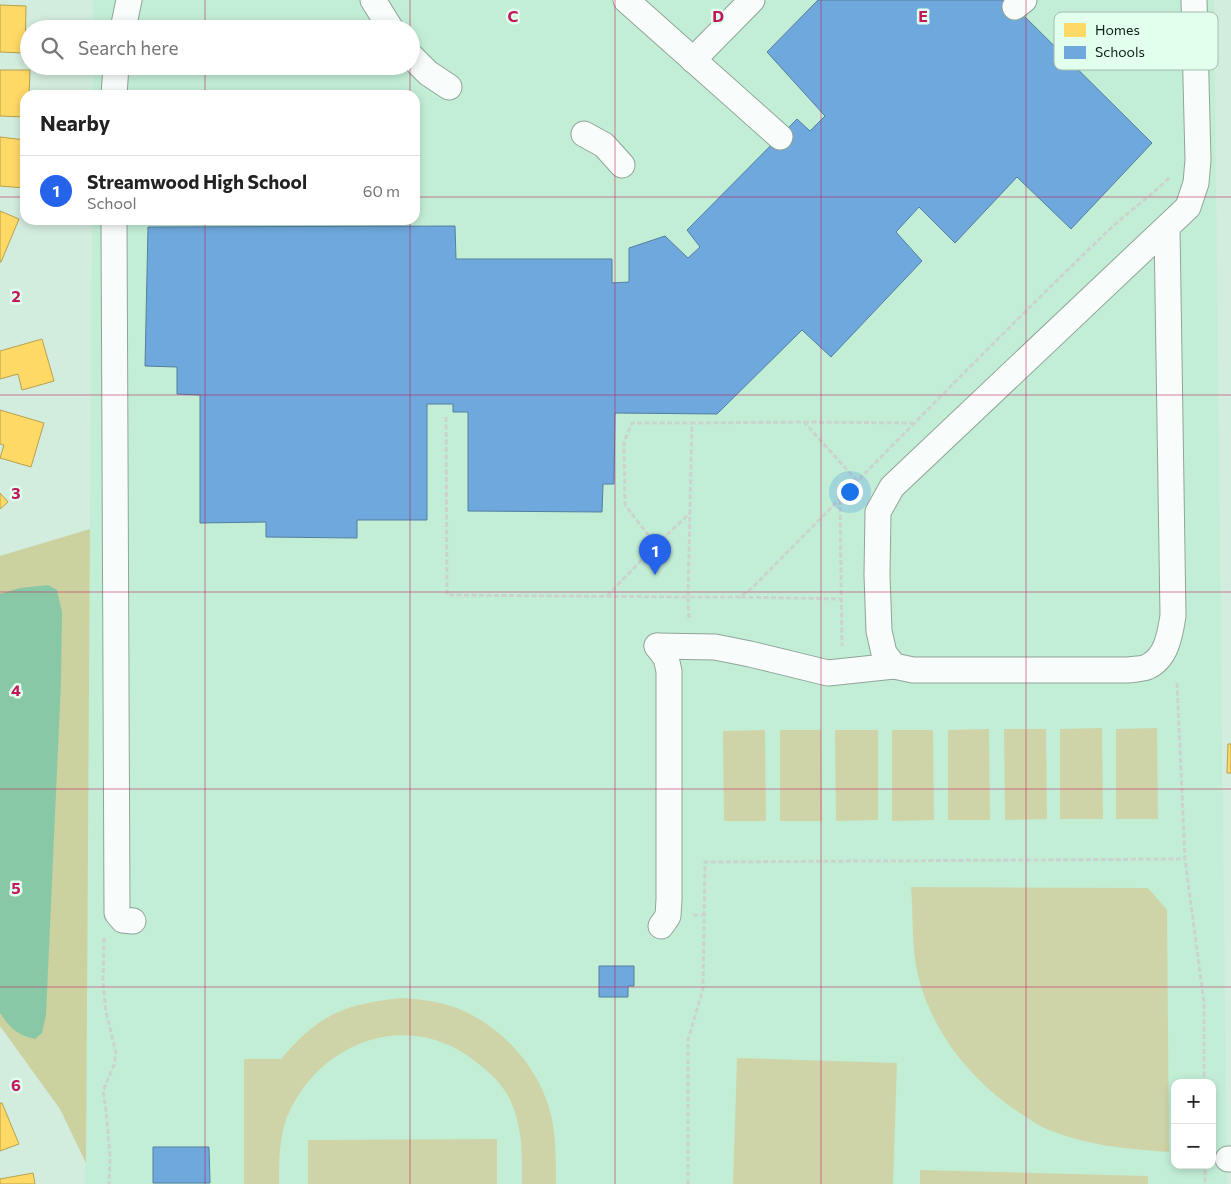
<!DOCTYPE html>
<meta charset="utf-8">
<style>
body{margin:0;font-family:Commissioner,sans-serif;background:#f2f2f2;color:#222}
.controls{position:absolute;right:15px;bottom:15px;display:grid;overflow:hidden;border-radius:10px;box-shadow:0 2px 8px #0003}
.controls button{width:45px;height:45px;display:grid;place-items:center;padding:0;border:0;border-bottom:1px solid #e0e0e0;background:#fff;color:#222;font:25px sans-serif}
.you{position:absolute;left:849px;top:491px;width:18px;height:18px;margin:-12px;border:4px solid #fff;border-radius:50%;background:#1a73e8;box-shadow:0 0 0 8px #1a73e833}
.badge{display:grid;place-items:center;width:32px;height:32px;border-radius:50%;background:#2563eb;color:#fff;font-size:16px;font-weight:700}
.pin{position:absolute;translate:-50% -41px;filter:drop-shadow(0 1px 2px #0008)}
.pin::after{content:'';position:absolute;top:26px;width:18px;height:15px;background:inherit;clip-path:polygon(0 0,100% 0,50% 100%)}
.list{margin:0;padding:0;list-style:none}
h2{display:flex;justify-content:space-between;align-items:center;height:65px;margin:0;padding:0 20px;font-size:21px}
h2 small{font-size:16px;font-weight:400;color:#767676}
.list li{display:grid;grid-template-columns:32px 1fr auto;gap:15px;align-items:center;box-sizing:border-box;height:70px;padding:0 20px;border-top:1px solid #e0e0e0}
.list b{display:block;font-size:19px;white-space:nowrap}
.list p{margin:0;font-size:16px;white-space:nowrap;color:#767676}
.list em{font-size:16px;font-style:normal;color:#767676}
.icon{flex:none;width:28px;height:28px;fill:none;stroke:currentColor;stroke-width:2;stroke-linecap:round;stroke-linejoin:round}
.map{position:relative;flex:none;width:1231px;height:1184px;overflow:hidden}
.search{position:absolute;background:#fff;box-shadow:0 2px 8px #0003;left:20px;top:20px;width:400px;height:55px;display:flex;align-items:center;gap:12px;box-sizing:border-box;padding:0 18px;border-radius:28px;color:#767676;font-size:19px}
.panel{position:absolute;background:#fff;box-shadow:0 2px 8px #0003;left:20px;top:90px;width:400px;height:135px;border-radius:15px}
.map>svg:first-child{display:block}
.built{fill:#c3eed6;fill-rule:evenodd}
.green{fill:#ced4a8}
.forest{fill:#ccd1a0}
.water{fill:#89c8a6}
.homes{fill:#ffd966;stroke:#b6a14e}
.schools{fill:#6fa8dc;stroke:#527fa0}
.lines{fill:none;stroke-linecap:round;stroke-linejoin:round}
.minor-casing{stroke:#90a499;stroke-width:27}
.path{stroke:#cbd3cf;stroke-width:3;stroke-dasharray:5 2.5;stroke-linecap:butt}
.minor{stroke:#f8fcfa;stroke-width:25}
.grid{fill:none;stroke:#c2185b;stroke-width:1;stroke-opacity:0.55}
.key{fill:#e2ffee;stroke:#a2bcad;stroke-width:1}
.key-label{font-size:14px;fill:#0d1f15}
.grid-label{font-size:16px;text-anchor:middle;font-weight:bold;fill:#c2185b;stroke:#e2ffee;stroke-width:5;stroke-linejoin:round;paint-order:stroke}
</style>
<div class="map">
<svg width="1231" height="1184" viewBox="0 0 1231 1184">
<rect width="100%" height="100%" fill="#d2ecdd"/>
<path class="built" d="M93,0H1214L1227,1184H85L92,220H415V95H93V66H411V29H93ZM1175,1083H1212V1165H1175Z"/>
<g class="green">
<path d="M1102,728L1103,819H1060V729Z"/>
<path d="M1157,728L1158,819H1116V729Z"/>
<path d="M989,729L990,820H948V730Z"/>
<path d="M1004,729H1046L1047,819L1005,820Z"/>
<path d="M765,730L766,821H724L723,731Z"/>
<path d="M780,730H821L822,821H780Z"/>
<path d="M835,730H878V820L836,821Z"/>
<path d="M892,730H933L934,820L892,821Z"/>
<path d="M911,887L1148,888L1167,910L1169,1152C1125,1149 1083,1145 1042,1127C1036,1124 1029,1119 1023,1115C969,1081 925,1024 915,960C912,936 913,911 911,887Z"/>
<path d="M402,998C422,999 443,1002 462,1010C506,1030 542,1071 552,1119C556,1140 556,1162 556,1184H522C522,1156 523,1129 511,1102C503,1083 485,1068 468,1056C401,1010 317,1045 287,1117C279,1138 279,1162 279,1184H244V1059H281C319,1014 345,1004 402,998Z"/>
<path d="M737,1058L897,1063L893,1184H733Z"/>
<path d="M497,1139V1184H308V1140Z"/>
<path d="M920,1170L1148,1176V1184H920Z"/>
</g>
<path class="forest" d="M90,529L86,1163L60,1109L0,1026V556Z"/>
<path class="water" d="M48,585L57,590L62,612L61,682L46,1015L42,1033L35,1039C17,1035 10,1028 0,1013V594L20,588Z"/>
<g class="homes">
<path d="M0,5L26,6L25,53L0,52Z"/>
<path d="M0,70H30L29,95H25V117L0,116Z"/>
<path d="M0,137L25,140V188L0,186Z"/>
<path d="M0,211L19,219L1,262H0Z"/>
<path d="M42,339L54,381L22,390L18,374L0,379V351Z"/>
<path d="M0,410L44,423L31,467L0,458L4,445L0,444Z"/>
<path d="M0,493L8,502L0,509Z"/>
<path d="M1228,744H1231V773H1227Z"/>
<path d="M0,1103H2L19,1144L0,1151Z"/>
<path d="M33,1173L35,1184H0V1179Z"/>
</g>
<g class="schools">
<path d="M818,0H1008L1152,143L1071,229L1017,177L955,243L919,207L896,232L922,261L831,357L802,330L717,414L615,413L614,484H603L602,512L468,511V412H453V404H427V520H357V538L266,537V522L200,523V395L177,394V367L145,366L148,227L455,226L456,259H612V283L629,282V248L665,236L688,258L700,247L687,230L797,119L810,131L825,116L767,52Z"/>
<path d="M599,966H634V986H628V997H599Z"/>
<path d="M153,1147H209L210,1183H153Z"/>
</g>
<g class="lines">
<g class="minor-casing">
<g id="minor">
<path d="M373,0L391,29"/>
<path d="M626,0L780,137"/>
<path d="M1015,7L1024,0"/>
<path d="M123,29L129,0"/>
<path d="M411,56L428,73L449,87"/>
<path d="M693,60L752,0"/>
<path d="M114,95L116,66"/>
<path d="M584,134L604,145L622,165"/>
<path d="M114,220L117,913L123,920L133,921"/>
<path d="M1167,228L1173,616C1170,634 1167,658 1147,667C1142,669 1134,669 1128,670H913L894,666L884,653L879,631L877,575L878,512L892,487L1188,207L1196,183L1198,160L1194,0"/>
<path d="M657,646L666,658L669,671V899L668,916L661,926"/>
<path d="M657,646L715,647L750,654L828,673L894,666"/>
<path d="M1228,1159H1231"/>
</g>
</g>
<g class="path">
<path d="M446,417L447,595L688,597L689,621"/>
<path d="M804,422L913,423"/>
<path d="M857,481L804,422L692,423L688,597H740L752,588C871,468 988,346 1110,229C1129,211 1151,196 1170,177"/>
<path d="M840,500L842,646"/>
<path d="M656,545L690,513"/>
<path d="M607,596L656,545L625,505L624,442L632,423H692"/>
<path d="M741,597L841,599"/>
<path d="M1177,683L1185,859L1204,1003V1083"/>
<path d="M693,915H705"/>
<path d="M104,938L103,982L106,1012L116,1053L114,1065L103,1091L106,1110L110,1156L109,1184"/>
<path d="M1205,1170V1184"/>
<path d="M688,1184V1040L703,989L705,862L1185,859"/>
</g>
<use href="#minor" class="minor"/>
</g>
<path class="grid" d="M205,0V29M410,0V29M615,0V1184M821,0V1184M1026,0V1184M205,66V95M410,66V95M0,197H25M415,197H1231M205,220V1184M410,220V1184M0,395H1231M0,592H1231M0,789H1231M0,987H1231"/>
<rect x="1054" y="12" width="164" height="58" rx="8" class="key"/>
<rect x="1064" y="23" width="22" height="14" fill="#ffd966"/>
<rect x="1064" y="46" width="22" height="13" fill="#6fa8dc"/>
<g class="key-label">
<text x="1095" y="35">Homes</text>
<text x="1095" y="57">Schools</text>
</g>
<g class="grid-label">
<text x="513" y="22">C</text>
<text x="718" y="22">D</text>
<text x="923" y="22">E</text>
<text x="16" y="302">2</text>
<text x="16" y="499">3</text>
<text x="16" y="696">4</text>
<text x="16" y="894">5</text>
<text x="16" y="1091">6</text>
</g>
</svg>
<div class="controls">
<button>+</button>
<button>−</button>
</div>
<div class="you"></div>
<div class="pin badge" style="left:655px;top:575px">1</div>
<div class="search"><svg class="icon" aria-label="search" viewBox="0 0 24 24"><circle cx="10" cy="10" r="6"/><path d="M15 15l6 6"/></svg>Search here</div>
<section class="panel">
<h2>Nearby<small></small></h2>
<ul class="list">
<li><span class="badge">1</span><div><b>Streamwood High School</b><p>School</p></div><em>60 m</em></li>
</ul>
</section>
</div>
